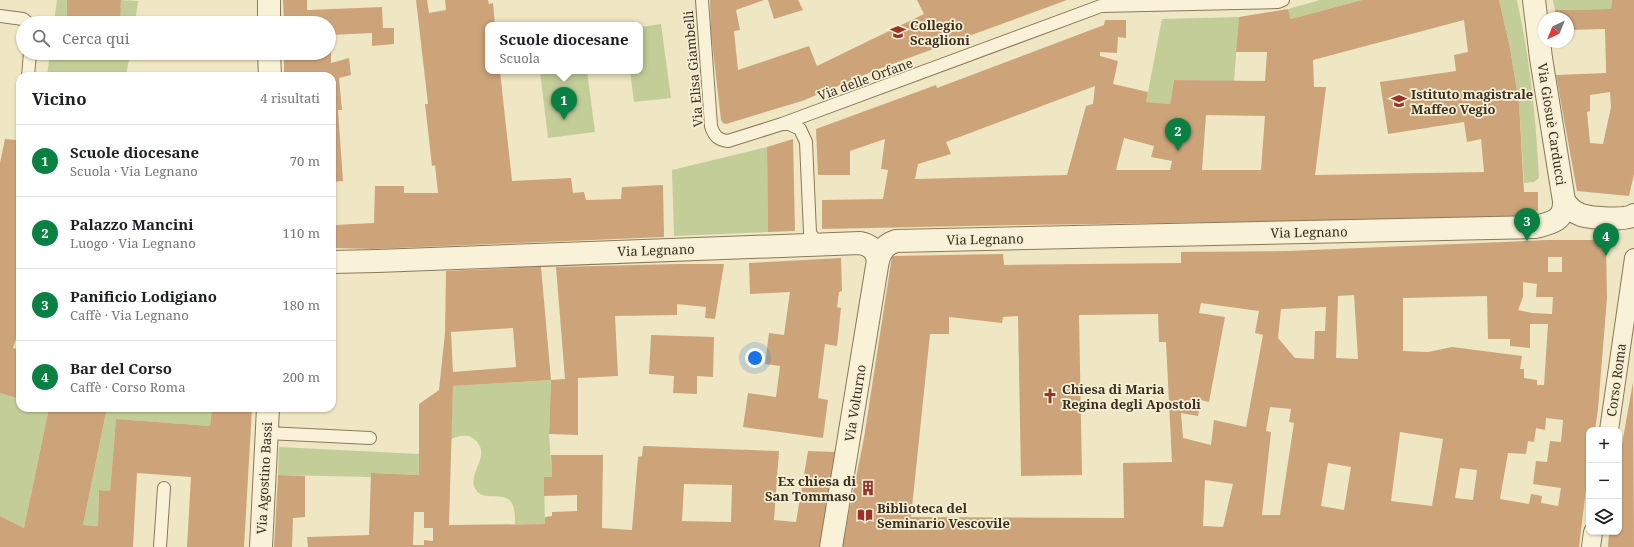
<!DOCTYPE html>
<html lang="it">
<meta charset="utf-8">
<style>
body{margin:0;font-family:"Noto Serif",serif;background:#f2f2f2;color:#202124}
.controls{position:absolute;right:12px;bottom:12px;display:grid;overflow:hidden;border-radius:8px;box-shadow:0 1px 3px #0004}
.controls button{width:36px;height:36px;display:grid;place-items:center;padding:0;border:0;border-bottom:1px solid #e0e0e0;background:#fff;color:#202124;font:20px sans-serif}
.compass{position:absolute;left:1538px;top:12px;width:36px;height:36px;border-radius:50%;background:#fff;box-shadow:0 1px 3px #0004;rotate:223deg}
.you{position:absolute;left:755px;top:358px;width:14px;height:14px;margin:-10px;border:3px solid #fff;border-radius:50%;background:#1a73e8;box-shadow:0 0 0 6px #1a73e833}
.badge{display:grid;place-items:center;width:26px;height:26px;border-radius:50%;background:#0b8043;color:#fff;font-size:13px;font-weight:700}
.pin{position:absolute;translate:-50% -33px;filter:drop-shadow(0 1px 2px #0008)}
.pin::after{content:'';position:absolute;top:21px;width:14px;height:12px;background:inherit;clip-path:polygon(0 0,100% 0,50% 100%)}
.popup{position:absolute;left:485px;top:22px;width:158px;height:52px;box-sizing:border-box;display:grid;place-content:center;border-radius:8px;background:#fff;filter:drop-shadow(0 1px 3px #0005);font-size:13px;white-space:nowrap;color:#757577}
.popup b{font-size:15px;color:#202124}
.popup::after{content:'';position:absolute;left:50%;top:100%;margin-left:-8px;border:8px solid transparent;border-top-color:#fff}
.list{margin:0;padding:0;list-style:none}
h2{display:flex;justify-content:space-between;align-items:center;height:52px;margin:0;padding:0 16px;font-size:17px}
h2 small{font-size:13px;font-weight:400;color:#757577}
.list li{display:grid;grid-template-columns:26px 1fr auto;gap:12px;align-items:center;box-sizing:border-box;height:72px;padding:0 16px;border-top:1px solid #e0e0e0}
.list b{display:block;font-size:15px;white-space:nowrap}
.list p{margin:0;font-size:13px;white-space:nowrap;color:#757577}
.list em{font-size:13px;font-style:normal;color:#757577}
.icon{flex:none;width:22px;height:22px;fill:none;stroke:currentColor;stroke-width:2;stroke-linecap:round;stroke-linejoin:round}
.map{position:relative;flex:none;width:1634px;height:547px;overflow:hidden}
.search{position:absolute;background:#fff;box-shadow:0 1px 3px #0004;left:16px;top:16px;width:320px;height:44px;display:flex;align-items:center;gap:10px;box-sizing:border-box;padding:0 14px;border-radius:22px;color:#757577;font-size:15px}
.panel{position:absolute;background:#fff;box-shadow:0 1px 3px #0004;left:16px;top:72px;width:320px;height:340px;border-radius:12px}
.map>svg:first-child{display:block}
.green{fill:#c2cd98}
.building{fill:#cda47a;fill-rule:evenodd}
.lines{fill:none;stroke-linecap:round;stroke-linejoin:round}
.service-casing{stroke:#8a785a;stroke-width:14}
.pedestrian-casing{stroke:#8a785a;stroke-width:20}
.minor-casing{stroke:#8a785a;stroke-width:24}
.service{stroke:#f9f2d8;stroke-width:12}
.pedestrian{stroke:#f9f2d8;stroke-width:18}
.minor{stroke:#f9f2d8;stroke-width:22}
.labels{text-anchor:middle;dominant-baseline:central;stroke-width:3.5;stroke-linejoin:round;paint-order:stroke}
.poi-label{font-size:13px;font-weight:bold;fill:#3a2e1f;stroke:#f6efd4;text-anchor:start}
.street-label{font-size:13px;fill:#3a2e1f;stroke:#f6efd4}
</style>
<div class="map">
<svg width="1634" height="547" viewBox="0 0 1634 547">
<rect width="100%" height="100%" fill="#efe6c4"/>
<g class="green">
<path d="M57,0H67V17L119,20L121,0L138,1L135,23H54Z"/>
<path d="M1320,0H1362L1291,19L1288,9Z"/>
<path d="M1499,0H1517C1530,59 1536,118 1539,178L1534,182L1524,183L1519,103L1510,48Z"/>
<path d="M1553,0H1612L1611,9L1555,10Z"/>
<path d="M1239,17L1234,81L1174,80L1170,104L1146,102L1162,19Z"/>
<path d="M661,24L671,98L634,102L630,71H640V27Z"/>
<path d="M50,53H130L126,76H47Z"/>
<path d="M540,71H587L595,132L548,138Z"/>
<path d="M767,147L768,232L674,236L672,170Z"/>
<path d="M551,380L549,434L552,477H544L545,524H515C515,518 515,511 513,506C508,489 485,503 476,490C465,474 494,455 474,439C467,433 459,436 451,439L453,386Z"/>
<path d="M0,393L20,399V408H49L24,528L0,516Z"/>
<path d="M107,408H212L210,426L116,419L110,491L99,490L98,526L83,525Z"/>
<path d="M279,447L419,454V475L372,473L371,477L278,475Z"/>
</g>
<g class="building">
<path d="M67,0H121L120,20L67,17Z"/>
<path d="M283,0H307V10L382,7L383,28H394V44L372,46V33L331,35V63L349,58L351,75L339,78L342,110H338L343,181L332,182V76H284V53H329V23H284Z"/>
<path d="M416,0H427L429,13L446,10L445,0H488L489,4L493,3L495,25H488V71H500L512,181L571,178L573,193L584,192L586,200L621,199L622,187L663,185L664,237L373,249L332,248V188H333L335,225L374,223L375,186H404V193H438L435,165L432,166L425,104H428Z"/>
<path d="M710,0H764L736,10L740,30L734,31L738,70L809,46L817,66L924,14L917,0H1067L876,70L802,101L726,124L723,123L721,120L711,33Z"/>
<path d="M768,0H798L803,10L774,19Z"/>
<path d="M1362,0H1499L1510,48L1519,103L1524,192H1538V211L1525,212V218L1024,225L822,229V200L883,199L888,170L881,169L885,139L850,151V175H818L816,129L936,85L937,88L1104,25L1105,20H1126V38L1118,37L1117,53L1100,52V56L1118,61L1113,84L1148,92L1146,102L1170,104L1174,80L1265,81L1267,52H1236L1239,17L1288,9L1291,19ZM1464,20L1468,52L1454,55L1456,71L1380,82L1388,134L1464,122L1467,142L1481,139L1484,172L1315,175L1326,87H1314L1313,60ZM1095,86L1093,104L1086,106L1067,175L915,179L918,164L951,154L946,142ZM1206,115L1265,116L1261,170H1202ZM1124,138L1154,146L1151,157L1172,161L1170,170H1116Z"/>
<path d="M1612,0H1634V174L1629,196L1577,191L1556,75L1606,73V69L1605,29L1568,30V18H1555V10L1611,9ZM1610,92L1611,107L1603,144L1590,143L1587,112L1590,111V95Z"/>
<path d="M20,136V326L13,348L20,350V399L0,393V163L5,139L16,140Z"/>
<path d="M793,139L795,231L768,232L767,147Z"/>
<path d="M1547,240H1606L1607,298L1598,409L1595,430H1589V465L1579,547H842L864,438L892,256L1003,254L1004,265L1181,263V252L1288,251ZM1548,257H1562V272H1548ZM1523,282L1537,284L1536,297H1553L1552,314L1532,313L1518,310L1523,297ZM1354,295L1358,359L1336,358L1338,296ZM1487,296L1488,339H1510V346L1530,348V324H1548L1544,385H1537V380L1524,378V369H1520L1522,356L1452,347L1428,352L1403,351V298ZM1201,303L1259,311L1255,333L1263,335L1246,427L1214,420L1211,445L1183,438L1181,413L1198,416L1201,400L1209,402L1225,317L1199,313ZM1326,307L1325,331H1315L1314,359L1295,358L1278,338L1281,309ZM1158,314L1159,342H1166L1172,462L1123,463L1124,518L911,517L930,334H949V317L1002,323L1003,317L1018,316L1021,476L1082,475L1079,315ZM1270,407L1291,409L1289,422L1294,423L1280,515H1262L1271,432L1266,431ZM1546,418L1563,420L1561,442L1550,441L1547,462L1536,461L1533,484L1561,488L1558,506L1541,503L1542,496L1531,494L1529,504L1500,499L1508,453L1526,454L1528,441L1534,442L1536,428L1545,430ZM1400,432L1443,439L1432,506L1391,501ZM1328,463L1351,467L1344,510L1321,506ZM1460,468L1477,470L1473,500L1455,498ZM1205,480L1233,484L1223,527L1203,526Z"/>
<path d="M841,258L842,291L839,292L837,307L841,308L837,346L825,344L818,398L828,400L823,438L743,427L748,393L776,397L780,366L765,364L769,333L784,335L790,292L750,294L749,263Z"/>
<path d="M678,264H724L715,319L705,318L706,307L677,304V315L615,316L618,376L578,378V435L549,434L551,380L565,379L556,267Z"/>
<path d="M541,267L551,380L453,386L449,525L545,524V517L552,516V512L577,511V495L544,496V477H552L551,455H603L602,528L632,530L638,457L642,456L643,446L779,451L774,520L796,522L808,451L836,452L820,547H308L307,537L369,535L371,473L419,475V404L439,390L445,333L446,271ZM513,328L516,367L453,372L451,332ZM684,484L732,485L731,522L682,521ZM414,512H424V528H433V541L424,540V545H413Z"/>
<path d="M651,335L714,337L713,377L697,376V394L673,393L674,376L649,374Z"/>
<path d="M1633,382L1634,547H1608L1609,532H1619V461Z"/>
<path d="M49,408H107L83,525L98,526L99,490L110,491L116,419L210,426L212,408H252L244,547H187L191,477L137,473L133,547H0V516L24,528Z"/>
<path d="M278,475L305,476V517L293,518L292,547H274Z"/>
</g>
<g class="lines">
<g class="service-casing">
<g id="service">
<path d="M702,0L711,126C714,136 718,140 728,141L782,124H789L800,129L806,142L810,233L815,240L823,244"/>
<path d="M0,16L23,19L28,23"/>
<path d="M28,76L30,53"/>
<path d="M782,124L1101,6L1278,2L1283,0"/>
<path d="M267,433L370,438"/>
<path d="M160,547L164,488"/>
</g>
</g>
<g class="pedestrian-casing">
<g id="pedestrian">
<path d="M1609,430L1634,258"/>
<path d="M1591,547L1593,532"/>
</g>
</g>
<g class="minor-casing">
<g id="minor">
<path d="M269,0V23"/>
<path d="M269,53L270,76"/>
<path d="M1564,201C1568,207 1573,212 1581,215C1591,218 1625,221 1634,215"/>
<path d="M332,262L377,261L860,243C870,245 876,250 878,260"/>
<path d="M261,547L268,408"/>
<path d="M831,547L878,260C881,250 886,244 896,241L1535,227C1552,223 1565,220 1564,201L1541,58L1534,0"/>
</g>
</g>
<use href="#service" class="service"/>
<use href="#pedestrian" class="pedestrian"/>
<use href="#minor" class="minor"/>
</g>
<defs>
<g id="school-bare" transform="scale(1.2)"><path d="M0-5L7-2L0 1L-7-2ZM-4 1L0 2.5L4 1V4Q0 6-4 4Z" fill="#99332a" stroke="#f6efd4" stroke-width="2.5" paint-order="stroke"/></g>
<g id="church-bare" transform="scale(1.2)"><path d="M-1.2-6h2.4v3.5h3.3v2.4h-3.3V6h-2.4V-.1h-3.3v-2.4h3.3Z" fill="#99332a" stroke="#f6efd4" stroke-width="2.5" paint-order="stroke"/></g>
<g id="building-bare" transform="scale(1.2)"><path d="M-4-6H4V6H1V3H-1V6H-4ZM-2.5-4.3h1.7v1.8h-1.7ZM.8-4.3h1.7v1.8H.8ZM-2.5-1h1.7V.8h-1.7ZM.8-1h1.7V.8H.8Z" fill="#99332a" stroke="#f6efd4" stroke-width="2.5" paint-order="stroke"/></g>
<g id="library-bare" transform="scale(1.2)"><path d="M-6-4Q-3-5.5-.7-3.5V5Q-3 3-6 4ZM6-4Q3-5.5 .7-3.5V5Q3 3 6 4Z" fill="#99332a" stroke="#f6efd4" stroke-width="2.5" paint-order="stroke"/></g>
</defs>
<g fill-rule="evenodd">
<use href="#school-bare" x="898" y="32"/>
<use href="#school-bare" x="1399" y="101"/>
<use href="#church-bare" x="1050" y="396"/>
<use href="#building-bare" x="868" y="488"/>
<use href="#library-bare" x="865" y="515"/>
</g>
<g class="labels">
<g class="poi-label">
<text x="910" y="25">Collegio<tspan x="910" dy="15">Scaglioni</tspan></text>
<text x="1411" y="94">Istituto magistrale<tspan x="1411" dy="15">Maffeo Vegio</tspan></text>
<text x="1062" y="389">Chiesa di Maria<tspan x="1062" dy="15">Regina degli Apostoli</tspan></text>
<text x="856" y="481" text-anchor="end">Ex chiesa di<tspan x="856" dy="15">San Tommaso</tspan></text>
<text x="877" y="508">Biblioteca del<tspan x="877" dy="15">Seminario Vescovile</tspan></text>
</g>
<g class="street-label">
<text transform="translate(693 69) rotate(-95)">Via Elisa Giambelli</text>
<text transform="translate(865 79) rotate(-20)">Via delle Orfane</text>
<text transform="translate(1552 124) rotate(81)">Via Giosuè Carducci</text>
<text transform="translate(1309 232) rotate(-1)">Via Legnano</text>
<text transform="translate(985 239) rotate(-1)">Via Legnano</text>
<text transform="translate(656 250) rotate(-2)">Via Legnano</text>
<text transform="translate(1616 380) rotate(-82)">Corso Roma</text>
<text transform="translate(855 403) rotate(-81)">Via Volturno</text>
<text transform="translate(264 478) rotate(-87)">Via Agostino Bassi</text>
</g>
</g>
</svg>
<div class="controls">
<button>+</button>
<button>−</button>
<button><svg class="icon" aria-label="layers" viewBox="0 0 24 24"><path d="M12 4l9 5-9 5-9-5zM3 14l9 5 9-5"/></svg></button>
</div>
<svg class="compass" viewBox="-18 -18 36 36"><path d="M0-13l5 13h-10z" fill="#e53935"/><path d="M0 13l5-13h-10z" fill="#757577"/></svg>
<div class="you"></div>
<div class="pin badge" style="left:564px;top:120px">1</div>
<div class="popup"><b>Scuole diocesane</b>Scuola</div>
<div class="pin badge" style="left:1178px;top:151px">2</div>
<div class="pin badge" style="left:1527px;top:241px">3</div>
<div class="pin badge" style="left:1606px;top:256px">4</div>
<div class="search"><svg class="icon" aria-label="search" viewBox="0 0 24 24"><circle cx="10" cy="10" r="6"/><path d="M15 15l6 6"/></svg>Cerca qui</div>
<section class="panel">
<h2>Vicino<small>4 risultati</small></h2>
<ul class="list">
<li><span class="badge">1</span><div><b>Scuole diocesane</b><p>Scuola · Via Legnano</p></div><em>70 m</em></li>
<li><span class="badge">2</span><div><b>Palazzo Mancini</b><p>Luogo · Via Legnano</p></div><em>110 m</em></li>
<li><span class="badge">3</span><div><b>Panificio Lodigiano</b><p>Caffè · Via Legnano</p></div><em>180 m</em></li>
<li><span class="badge">4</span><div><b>Bar del Corso</b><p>Caffè · Corso Roma</p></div><em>200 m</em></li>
</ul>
</section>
</div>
